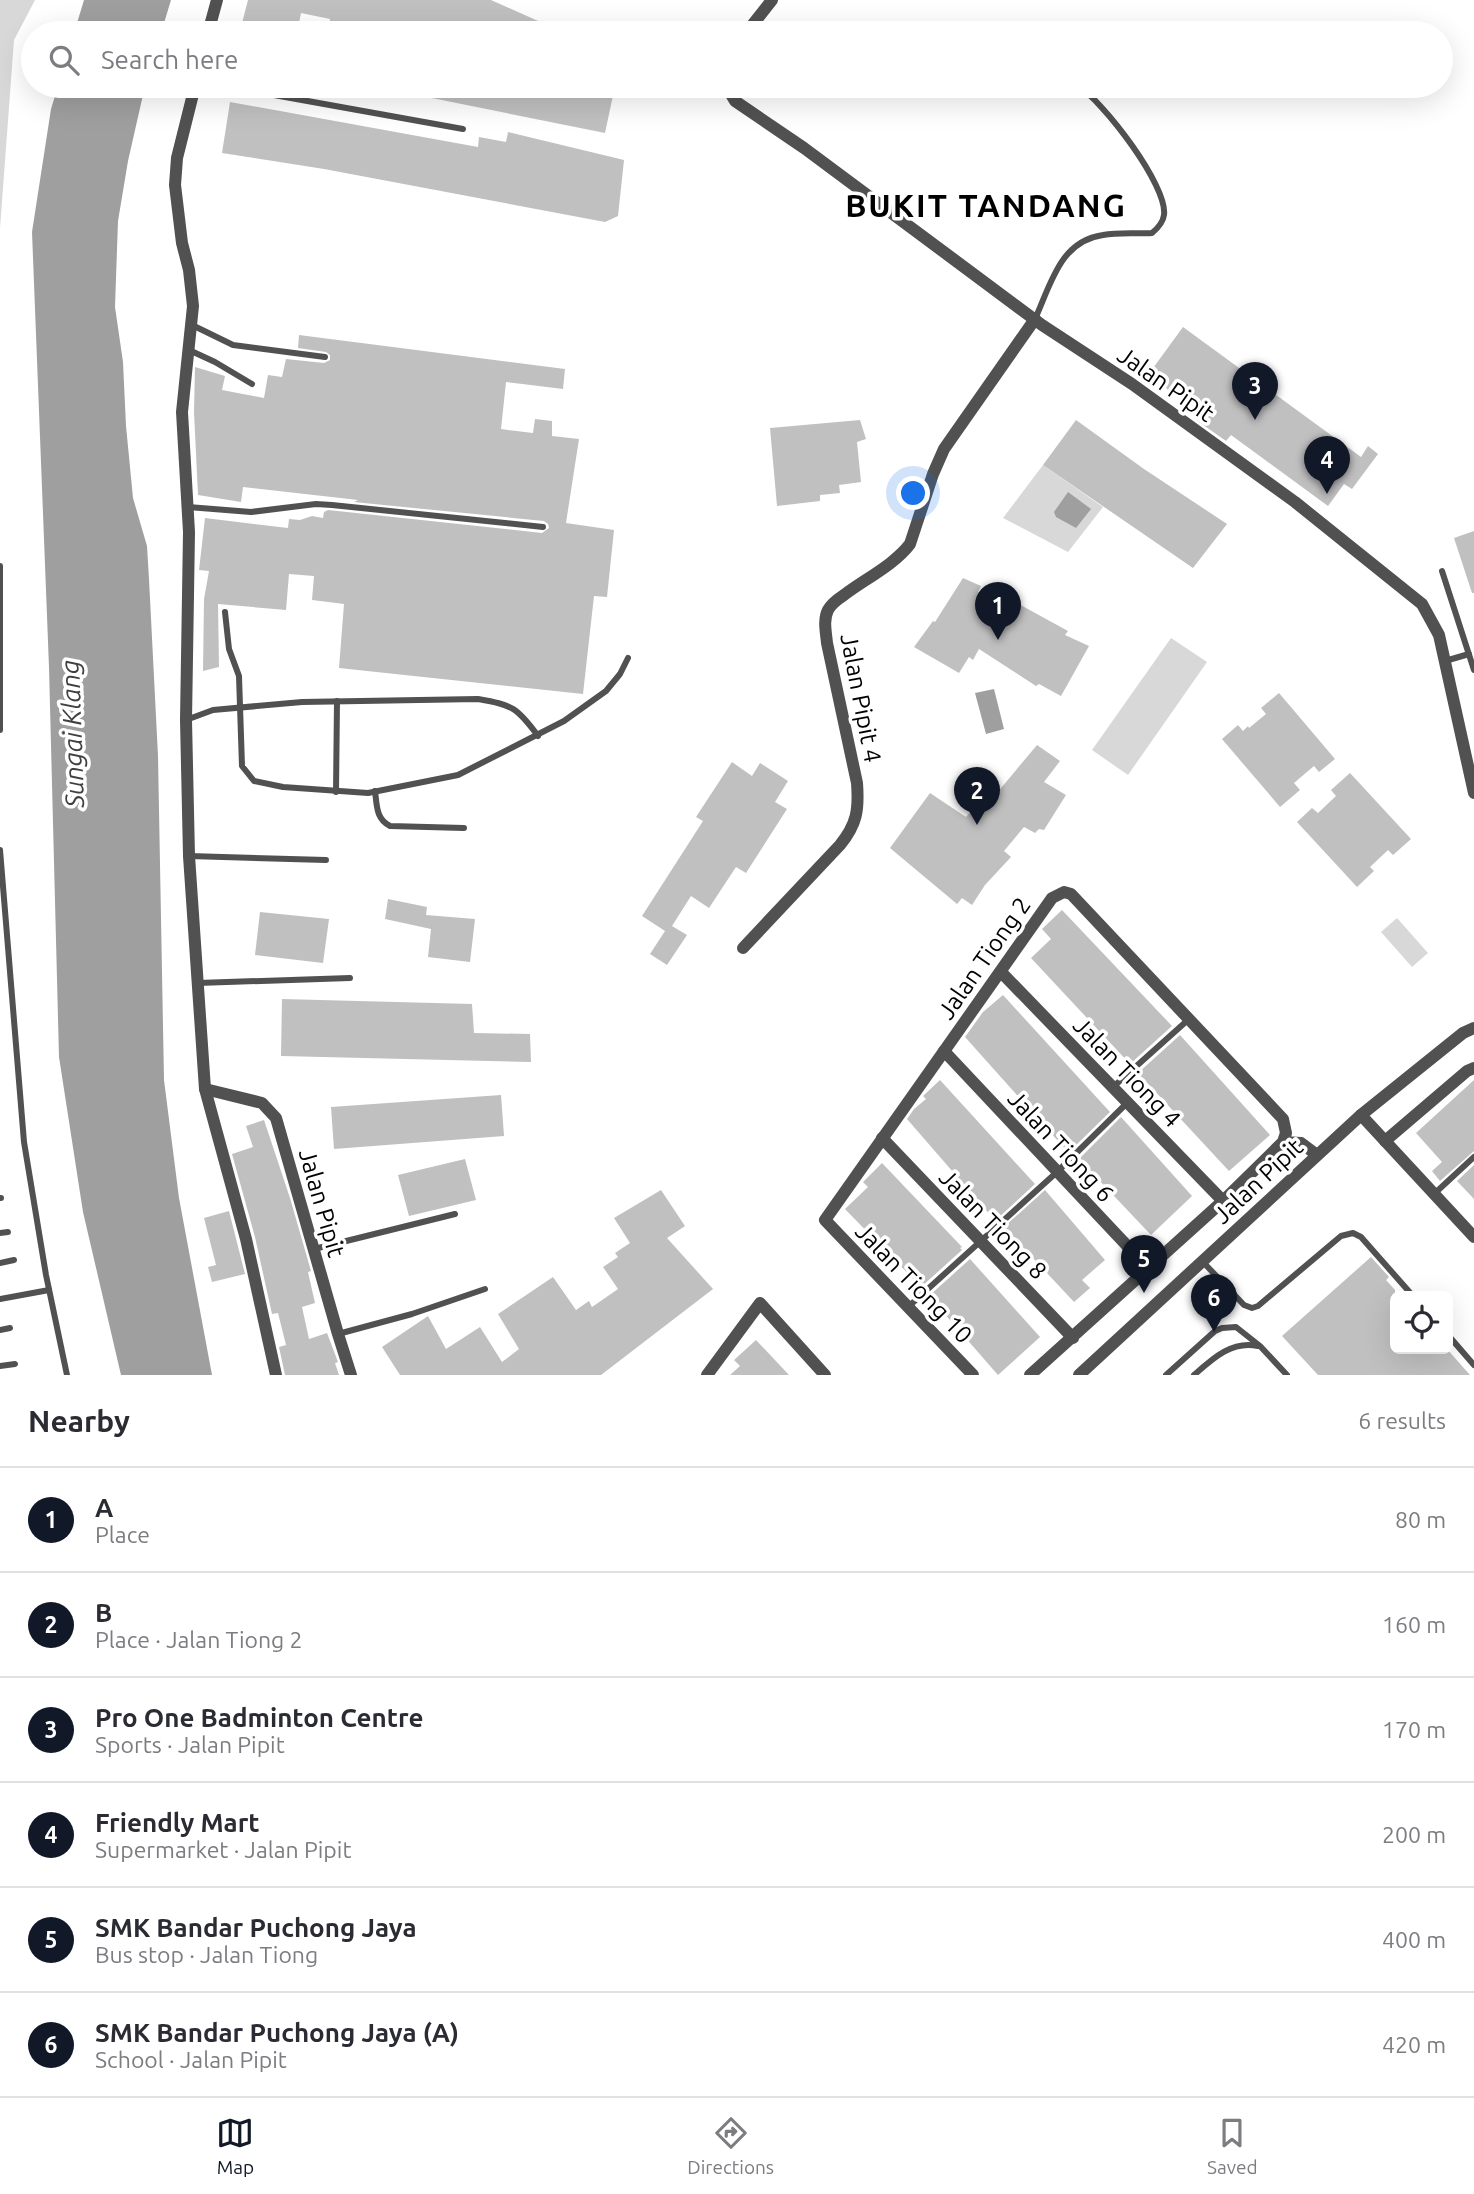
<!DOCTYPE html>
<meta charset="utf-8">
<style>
body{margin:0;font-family:Ubuntu,sans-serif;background:#f2f2f3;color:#2b2b33}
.controls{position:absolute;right:21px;bottom:21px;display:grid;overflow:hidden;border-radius:10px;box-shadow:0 7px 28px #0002}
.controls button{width:63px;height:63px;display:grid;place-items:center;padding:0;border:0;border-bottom:2px solid #e1e1e2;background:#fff;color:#2b2b33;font:35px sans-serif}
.you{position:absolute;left:914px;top:494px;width:24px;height:24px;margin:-18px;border:5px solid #fff;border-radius:50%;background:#1a73e8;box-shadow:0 0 0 10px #1a73e833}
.badge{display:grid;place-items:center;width:46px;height:46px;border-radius:50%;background:#111827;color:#fff;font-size:23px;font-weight:700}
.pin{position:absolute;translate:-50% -58px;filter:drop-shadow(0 2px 4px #0008)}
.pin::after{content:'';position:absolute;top:37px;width:24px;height:21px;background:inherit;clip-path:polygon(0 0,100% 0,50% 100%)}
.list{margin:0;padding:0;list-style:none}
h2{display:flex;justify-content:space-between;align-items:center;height:91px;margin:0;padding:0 28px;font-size:30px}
h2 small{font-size:23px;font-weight:400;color:#7c7c81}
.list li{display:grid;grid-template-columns:46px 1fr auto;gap:21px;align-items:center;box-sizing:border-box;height:105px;padding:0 28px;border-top:2px solid #e1e1e2}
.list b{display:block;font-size:26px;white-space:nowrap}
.list p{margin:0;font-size:23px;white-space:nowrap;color:#7c7c81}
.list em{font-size:23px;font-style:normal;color:#7c7c81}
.icon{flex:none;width:38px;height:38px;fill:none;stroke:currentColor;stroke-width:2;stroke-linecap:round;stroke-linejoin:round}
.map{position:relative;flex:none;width:1474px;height:1375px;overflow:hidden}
.search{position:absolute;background:#fff;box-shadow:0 7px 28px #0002;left:21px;right:21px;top:21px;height:77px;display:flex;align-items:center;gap:18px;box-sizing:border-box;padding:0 24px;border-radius:38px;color:#7c7c81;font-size:26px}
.sheet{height:721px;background:#fff}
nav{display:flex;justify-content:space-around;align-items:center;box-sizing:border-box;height:98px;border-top:2px solid #e1e1e2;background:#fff;font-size:19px;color:#7c7c81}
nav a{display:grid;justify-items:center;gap:4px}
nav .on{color:#111827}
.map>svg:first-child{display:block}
.green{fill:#d8d8d8}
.water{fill:#9f9f9f}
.building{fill:#c0c0c0}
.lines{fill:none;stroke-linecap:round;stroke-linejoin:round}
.lane{stroke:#515151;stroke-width:6}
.street{stroke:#515151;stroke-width:12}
.labels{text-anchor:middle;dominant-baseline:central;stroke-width:7;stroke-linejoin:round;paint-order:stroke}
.street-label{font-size:24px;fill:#000;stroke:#fff}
.water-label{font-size:26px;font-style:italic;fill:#404040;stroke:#fff}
.district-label{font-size:32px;font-weight:bold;letter-spacing:2px;fill:#000;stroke:#fff}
</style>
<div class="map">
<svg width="1474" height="1375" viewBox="0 0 1474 1375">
<rect width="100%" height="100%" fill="#fff"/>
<g class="green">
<path d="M0,0H35L14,40L0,228Z"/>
<path d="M1043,465L1103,507L1068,552L1003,518Z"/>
<path d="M1171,638L1207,662L1128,775L1092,750Z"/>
<path d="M1397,918L1428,953L1412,967L1381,932Z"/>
</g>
<g class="water">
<path d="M84,0H171L161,33H74Z"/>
<path d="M58,86H145L128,161L118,221L115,307L123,362L126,426L133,498L147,546L149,579L158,756L164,1080L179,1198L212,1375H121L83,1212L59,1057L49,667L32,232L51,109Z"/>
<path d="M1068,492L1091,509L1076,528L1056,517L1054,512Z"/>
<path d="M994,689L1004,729L986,734L975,693Z"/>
</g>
<g class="building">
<path d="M248,0H491L565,33H387L349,23L347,33H328L330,19L301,13L297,33H263L241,27Z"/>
<path d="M398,86H615L605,133L397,91Z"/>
<path d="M230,102L478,147L479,137L506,142L508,132L624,160L618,216L605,222L324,169L222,153Z"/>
<path d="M1183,327L1361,457L1368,446L1378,454L1352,489L1344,484L1328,506L1231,435L1226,441L1199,422L1204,416L1148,375Z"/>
<path d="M299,335L565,369L563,389L506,382L501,429L533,433L535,419L552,421V436L579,439L566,523L614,530L607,597L594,596L583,694L339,668L344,604L312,600L314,576L289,574L286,610L218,604L219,667L203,671L204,599L209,571L199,570L205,518L288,528L289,519L300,520L312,516L323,518L324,512L328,510L542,533L549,528L548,524L544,521L354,502L358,500L243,487L241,502L198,495L194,412L195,367L225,376L222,390L264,398L268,375L282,377L286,359L324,363L330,360V355L326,352L298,348Z"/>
<path d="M860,420L866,439L857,442L861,482L839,485L840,493L820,495V501L777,506L770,428Z"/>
<path d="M1076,420L1144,469L1227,524L1193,568L1043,465Z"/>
<path d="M1474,531V593H1472L1454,538Z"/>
<path d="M963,578L981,586L978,592L1001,605L1006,597L1068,631L1065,635L1089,646L1061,696L1039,684L1036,686L979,649L973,660L969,657L959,673L914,647L933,621L935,622Z"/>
<path d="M1279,693L1335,759L1319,772L1314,766L1294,783L1300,790L1280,807L1222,739L1238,725L1243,731L1248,726L1249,728L1266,714L1261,708Z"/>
<path d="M1037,745L1060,761L1044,782L1066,795L1044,830L1039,829L1035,833L1024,827L1004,851L1011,857L985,885L972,905L962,898L957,904L890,848L930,793L966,817L989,791L996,794Z"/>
<path d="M732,762L752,776L760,763L788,781L775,802L787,809L746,873L736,867L709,908L691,896L672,926L687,935L667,965L650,954L665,931L642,916L703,821L696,817Z"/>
<path d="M1350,773L1411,839L1393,855L1388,850L1370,867L1374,871L1357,887L1297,822L1312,808L1318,813L1336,796L1331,790Z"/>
<path d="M388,899L427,907L426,915L475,919L470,962L428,957L431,929L385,919Z"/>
<path d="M1062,910L1172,1026L1130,1064L1031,958L1051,939L1042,929Z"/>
<path d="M260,912L329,919L323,963L255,955Z"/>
<path d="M1003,995L1110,1112L1071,1150L1069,1149L1067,1151L965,1037L983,1012Z"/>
<path d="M282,999L472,1004L474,1033L530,1034L531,1062L281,1056Z"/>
<path d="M1180,1035L1270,1135L1229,1171L1138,1073Z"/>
<path d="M940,1080L1035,1184L997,1219L993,1215L992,1217L907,1119L914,1109L926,1099L923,1096Z"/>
<path d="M1474,1080V1151L1440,1181L1432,1171L1442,1162L1416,1133Z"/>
<path d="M501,1095L504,1136L334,1149L331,1107Z"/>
<path d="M1121,1117L1192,1196L1151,1235L1079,1159Z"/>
<path d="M264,1120L290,1198L311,1271L308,1272L315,1303L302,1307L309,1339L327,1333L338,1362L335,1363L339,1375H285L279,1347L286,1345L278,1313L272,1314L255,1237L232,1154L253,1147L246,1126Z"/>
<path d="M465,1159L476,1200L409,1216L398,1175Z"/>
<path d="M882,1163L962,1247L960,1248L962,1250L921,1287L845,1209L868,1187L863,1182Z"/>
<path d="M1474,1165V1199L1457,1181Z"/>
<path d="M661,1190L685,1226L667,1238L713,1289L601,1375H400L382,1347L428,1316L446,1349L480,1327L502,1362L519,1349L498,1314L553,1277L576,1310L589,1301L592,1307L618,1289L603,1267L618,1257L615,1253L630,1243L614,1218Z"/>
<path d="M1045,1190L1105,1260L1082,1280L1090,1288L1074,1302L1004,1227Z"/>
<path d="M229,1211L245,1274L212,1282L208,1267L216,1265L204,1218Z"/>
<path d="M1371,1257L1389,1277L1386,1280L1395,1290V1349H1447L1470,1375H1318L1282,1336Z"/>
<path d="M970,1259L1040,1337L998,1375L929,1296Z"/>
<path d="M756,1340L789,1375H730L740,1366L734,1360Z"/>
</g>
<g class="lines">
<g class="lane">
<path d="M309,33L310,31"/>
<path d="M224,86L463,129"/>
<path d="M1035,319C1051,284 1060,241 1103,235C1119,232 1136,234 1152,233C1158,228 1163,223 1164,215C1168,186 1103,101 1078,86"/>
<path d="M192,325L233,345L325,357"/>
<path d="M189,350L215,362L252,384"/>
<path d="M188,507L251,512L316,504L332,505L543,527"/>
<path d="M0,566V730"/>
<path d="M1442,571L1474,670"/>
<path d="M225,612L229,649L239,676L242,766L254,781L283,787L368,793L458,775L564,721L606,691L620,674L628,658"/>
<path d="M1445,661L1469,654"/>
<path d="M186,720L213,710L302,702L478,699C512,705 517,707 538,736"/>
<path d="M375,791C377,806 376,819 390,826L464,828"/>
<path d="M336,792L337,701"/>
<path d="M0,850L24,1142L46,1275L67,1375"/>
<path d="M189,856L326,860"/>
<path d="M198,983L350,978"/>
<path d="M1113,1087L1189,1019"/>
<path d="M1434,1194L1474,1157"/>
<path d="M0,1198H1"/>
<path d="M0,1233L8,1232"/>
<path d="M314,1249L455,1214"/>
<path d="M1202,1261L1244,1305L1252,1308L1258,1306L1341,1236L1353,1233L1361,1237L1413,1296"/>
<path d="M0,1263L14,1260"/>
<path d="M0,1299L49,1290"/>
<path d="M908,1307L1057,1172L1127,1103"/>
<path d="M0,1330L10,1328"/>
<path d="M338,1334L412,1314L485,1289"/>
<path d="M1448,1335L1474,1365"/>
<path d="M0,1366L15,1364"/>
<path d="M1166,1375L1215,1331L1222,1328L1236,1327L1260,1346L1287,1375"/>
<path d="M1194,1375C1212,1359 1232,1340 1258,1346"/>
</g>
<g class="street">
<path d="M208,33L217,0"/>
<path d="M746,33L772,0"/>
<path d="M195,86L177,158L175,185L182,243L189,270L193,306L182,412L189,532L186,720L189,856L205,1089L246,1239L276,1375"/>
<path d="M726,86L735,101L804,148L1042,325L1132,384L1295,502L1422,604L1439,635L1474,793"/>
<path d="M743,948L840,845C857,824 859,810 857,783L827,643C826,632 823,620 828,610C831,604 838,599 844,595C865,579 894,565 910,544L933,474L944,449L1035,319"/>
<path d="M1001,972L1223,1201"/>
<path d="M944,1051L1149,1269"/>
<path d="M205,1089L262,1103L276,1118L338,1334L351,1375"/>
<path d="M1361,1115L1474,1237"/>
<path d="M882,1138L1073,1338"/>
<path d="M1385,1141L1467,1071L1474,1068"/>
<path d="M1283,1142L1301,1143L1317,1155"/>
<path d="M707,1375L760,1303L825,1375"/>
<path d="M973,1375L825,1220L1052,898L1064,892L1071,894L1283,1119L1286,1133L1283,1142L1223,1201L1030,1375"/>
<path d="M1079,1375L1361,1115L1463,1033L1474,1028"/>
</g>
</g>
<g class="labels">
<g class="street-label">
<text transform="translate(1166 384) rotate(35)">Jalan Pipit</text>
<text transform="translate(861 698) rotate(79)">Jalan Pipit 4</text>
<text transform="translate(984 958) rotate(-55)">Jalan Tiong 2</text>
<text transform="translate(1127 1072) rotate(46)">Jalan Tiong 4</text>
<text transform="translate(1061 1146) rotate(47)">Jalan Tiong 6</text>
<text transform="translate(1258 1181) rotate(-43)">Jalan Pipit</text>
<text transform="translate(322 1203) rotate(74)">Jalan Pipit</text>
<text transform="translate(993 1224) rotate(46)">Jalan Tiong 8</text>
<text transform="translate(914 1283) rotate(46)">Jalan Tiong 10</text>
</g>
<g class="water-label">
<text transform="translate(72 734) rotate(-92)">Sungai Klang</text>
</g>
<g class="district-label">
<text x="986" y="205">BUKIT TANDANG</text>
</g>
</g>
</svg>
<div class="controls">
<button><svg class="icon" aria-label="locate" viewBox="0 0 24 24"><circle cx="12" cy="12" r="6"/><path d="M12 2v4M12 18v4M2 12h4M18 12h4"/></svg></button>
</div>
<div class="you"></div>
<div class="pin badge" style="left:998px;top:640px">1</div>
<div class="pin badge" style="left:977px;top:825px">2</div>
<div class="pin badge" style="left:1255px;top:420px">3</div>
<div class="pin badge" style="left:1327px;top:494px">4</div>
<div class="pin badge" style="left:1144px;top:1293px">5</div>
<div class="pin badge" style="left:1214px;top:1332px">6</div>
<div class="search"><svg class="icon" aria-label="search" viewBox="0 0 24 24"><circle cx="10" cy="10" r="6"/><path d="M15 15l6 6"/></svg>Search here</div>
</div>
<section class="sheet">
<h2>Nearby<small>6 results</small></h2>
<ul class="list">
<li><span class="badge">1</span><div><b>A</b><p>Place</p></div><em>80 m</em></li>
<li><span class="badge">2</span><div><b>B</b><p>Place · Jalan Tiong 2</p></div><em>160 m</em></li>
<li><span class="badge">3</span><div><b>Pro One Badminton Centre</b><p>Sports · Jalan Pipit</p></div><em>170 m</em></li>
<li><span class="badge">4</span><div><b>Friendly Mart</b><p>Supermarket · Jalan Pipit</p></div><em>200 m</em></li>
<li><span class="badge">5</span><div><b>SMK Bandar Puchong Jaya</b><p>Bus stop · Jalan Tiong</p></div><em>400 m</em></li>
<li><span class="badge">6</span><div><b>SMK Bandar Puchong Jaya (A)</b><p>School · Jalan Pipit</p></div><em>420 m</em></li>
</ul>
</section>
<nav>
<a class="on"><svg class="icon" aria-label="map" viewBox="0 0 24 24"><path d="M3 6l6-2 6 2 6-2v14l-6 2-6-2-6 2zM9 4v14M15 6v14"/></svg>Map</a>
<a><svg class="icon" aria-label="directions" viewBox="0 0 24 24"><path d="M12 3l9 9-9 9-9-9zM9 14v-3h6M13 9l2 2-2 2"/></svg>Directions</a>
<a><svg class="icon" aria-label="saved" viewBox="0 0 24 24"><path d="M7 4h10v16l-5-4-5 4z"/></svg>Saved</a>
</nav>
